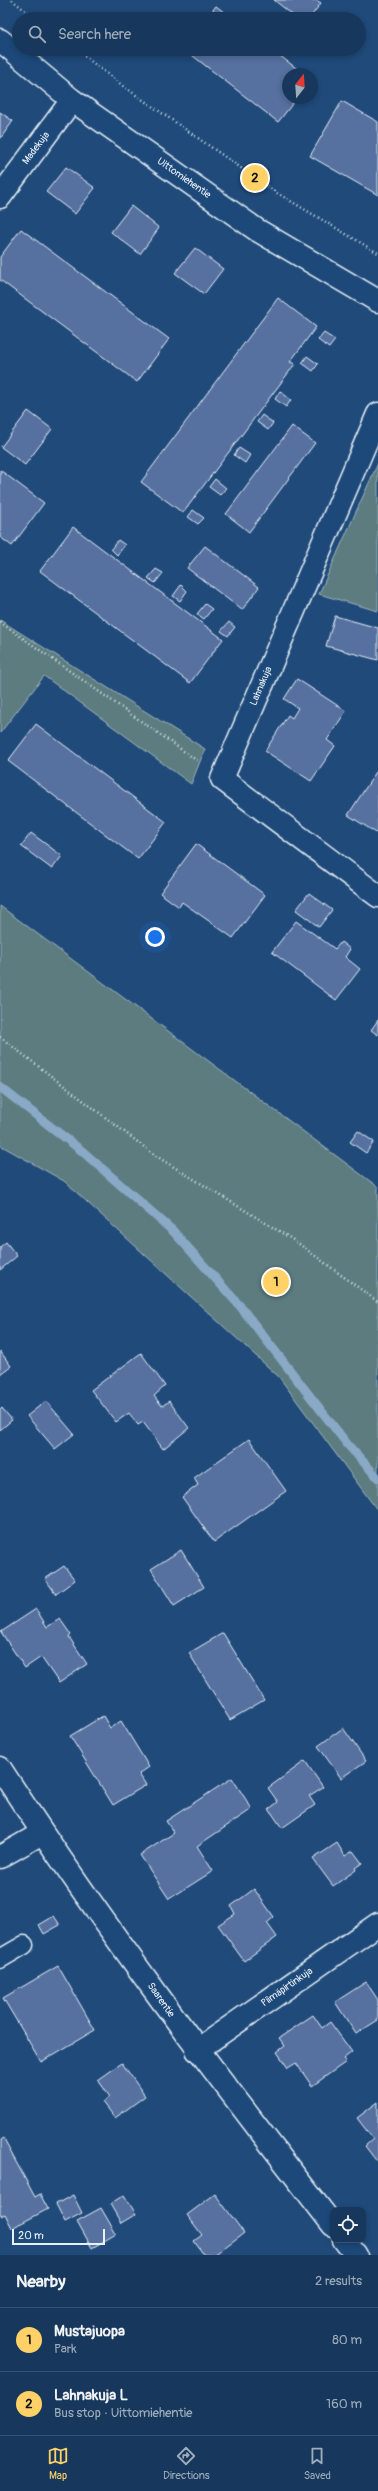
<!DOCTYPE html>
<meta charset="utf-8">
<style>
body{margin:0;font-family:Pangolin,sans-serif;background:#244365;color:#f1f3f6}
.controls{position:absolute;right:12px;bottom:12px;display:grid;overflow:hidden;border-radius:8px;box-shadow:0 2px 6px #0003}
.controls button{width:36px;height:36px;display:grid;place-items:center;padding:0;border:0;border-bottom:1px solid #365272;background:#17385c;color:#f1f3f6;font:20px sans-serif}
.compass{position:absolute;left:282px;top:68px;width:36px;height:36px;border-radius:50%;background:#17385c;box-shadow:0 2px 6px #0003;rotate:17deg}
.scale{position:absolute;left:12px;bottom:10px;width:93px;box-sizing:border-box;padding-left:4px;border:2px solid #e8f1f8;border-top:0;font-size:11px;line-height:14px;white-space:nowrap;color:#e8f1f8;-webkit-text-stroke:3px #1f4a7a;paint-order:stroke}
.you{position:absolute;left:155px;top:937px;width:14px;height:14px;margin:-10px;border:3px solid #fff;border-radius:50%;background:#1a73e8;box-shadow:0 0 0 6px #1a73e833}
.badge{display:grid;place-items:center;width:26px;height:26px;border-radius:50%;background:#ffd166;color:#111;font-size:13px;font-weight:700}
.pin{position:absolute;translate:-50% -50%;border:2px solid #fff;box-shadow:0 1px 4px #0006}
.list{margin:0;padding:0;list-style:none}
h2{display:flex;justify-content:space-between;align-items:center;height:52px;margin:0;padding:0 16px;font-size:17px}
h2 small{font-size:13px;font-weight:400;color:#9eacbb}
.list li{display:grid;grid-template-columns:26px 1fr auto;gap:12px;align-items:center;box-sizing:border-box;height:64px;padding:0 16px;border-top:1px solid #365272}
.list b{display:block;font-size:15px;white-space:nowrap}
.list p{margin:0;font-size:13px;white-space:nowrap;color:#9eacbb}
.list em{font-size:13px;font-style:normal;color:#9eacbb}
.icon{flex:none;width:22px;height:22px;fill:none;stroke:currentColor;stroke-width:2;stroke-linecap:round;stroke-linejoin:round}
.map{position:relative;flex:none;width:378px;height:2255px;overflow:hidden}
.search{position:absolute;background:#17385c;box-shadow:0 2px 6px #0003;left:12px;right:12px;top:12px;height:44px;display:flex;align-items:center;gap:10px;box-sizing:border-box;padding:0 14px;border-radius:22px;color:#9eacbb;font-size:15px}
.sheet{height:180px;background:#17385c}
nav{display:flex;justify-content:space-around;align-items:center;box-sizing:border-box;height:56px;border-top:1px solid #365272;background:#17385c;font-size:11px;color:#9eacbb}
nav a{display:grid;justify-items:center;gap:2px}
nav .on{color:#ffd166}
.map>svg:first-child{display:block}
.green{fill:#5b7c80;stroke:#a2b6bc}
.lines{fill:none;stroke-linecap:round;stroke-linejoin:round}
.stream{stroke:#89a9c7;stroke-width:9}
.building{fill:#5670a0;stroke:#e8f1f8}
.lane-casing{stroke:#e8f1f8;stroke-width:21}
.street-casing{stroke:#e8f1f8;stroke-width:25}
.secondary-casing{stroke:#e8f1f8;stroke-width:25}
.path{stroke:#e8f1f8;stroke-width:2.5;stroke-dasharray:1 3;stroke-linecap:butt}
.lane{stroke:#1f4a7a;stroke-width:18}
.street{stroke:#1f4a7a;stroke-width:22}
.secondary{stroke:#1f4a7a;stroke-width:22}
.labels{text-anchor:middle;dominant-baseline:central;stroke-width:3.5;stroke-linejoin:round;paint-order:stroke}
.street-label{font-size:10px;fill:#e8f1f8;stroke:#1f4a7a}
</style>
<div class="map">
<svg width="378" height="2255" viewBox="0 0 378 2255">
<rect width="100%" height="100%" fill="#1f4a7a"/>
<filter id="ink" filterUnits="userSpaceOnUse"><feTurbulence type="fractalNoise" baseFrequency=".025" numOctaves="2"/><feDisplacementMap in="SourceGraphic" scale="8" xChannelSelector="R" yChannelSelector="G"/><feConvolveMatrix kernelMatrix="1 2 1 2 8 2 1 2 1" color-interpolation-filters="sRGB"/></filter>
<g filter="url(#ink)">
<g class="green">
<path d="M378,463V611L319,594Z"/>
<path d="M0,620L205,749L191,784L44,676L0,733Z"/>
<path d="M0,906L378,1187V1511L279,1377L64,1181L0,1145Z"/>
</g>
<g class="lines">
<path class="stream" d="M0,1087L82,1151L173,1231L240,1306L348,1445L378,1478"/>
</g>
<g class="building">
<path d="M274,0H316L321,3L309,19H298Z"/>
<path d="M216,6L233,19H206Z"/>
<path d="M184,49H271L304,74H288V98H297L278,122Z"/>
<path d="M342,101L378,122V195L310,156Z"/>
<path d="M0,112L13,121L0,139Z"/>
<path d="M66,167L95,188L75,214L46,192Z"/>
<path d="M131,206L159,228L140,254L111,232Z"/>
<path d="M21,229L169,339L137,382L0,280V257Z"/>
<path d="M195,248L223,269L204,294L175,273Z"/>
<path d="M278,298L316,327L290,362L295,364L183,513L141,482Z"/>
<path d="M324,333L335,340L329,348L318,340Z"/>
<path d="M307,356L318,364L313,371L302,363Z"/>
<path d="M280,391L291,400L286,407L275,399Z"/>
<path d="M28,411L52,429L25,465L1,447Z"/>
<path d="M262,415L273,423L268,430L257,422Z"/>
<path d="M292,426L315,443L249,532L226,514Z"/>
<path d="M239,448L250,455L245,463L234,455Z"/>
<path d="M0,470L44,503L12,546L0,537Z"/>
<path d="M215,479L226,488L220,495L209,487Z"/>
<path d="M193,510L204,518L198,524L188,517Z"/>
<path d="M73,527L223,639L190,683L40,571Z"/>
<path d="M118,540L125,545L117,555L111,549Z"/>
<path d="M205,546L259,587L242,610L187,568Z"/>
<path d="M156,569L163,573L155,583L148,578Z"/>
<path d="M181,585L187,591L180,601L173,596Z"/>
<path d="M205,604L212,609L204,619L197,614Z"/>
<path d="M335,616L378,628V660L326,646Z"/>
<path d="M229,622L235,627L228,636L221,631Z"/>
<path d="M297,679L346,711L327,740L335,746L311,781L265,751L288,715L292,718L298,708L284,699Z"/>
<path d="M36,724L166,822L138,859L8,761Z"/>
<path d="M376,772L378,773V834L348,815Z"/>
<path d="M31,833L62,856L52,869L21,846Z"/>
<path d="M196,844L265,895L233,938L182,902L179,907L160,893Z"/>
<path d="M309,893L332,910L319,927L296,910Z"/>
<path d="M296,921L335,949L341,942L350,949L345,957L360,969L336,1000L272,952Z"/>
<path d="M378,1020V1035L371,1030Z"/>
<path d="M358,1131L374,1142L366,1153L350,1142Z"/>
<path d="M6,1242L17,1256L0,1270V1247Z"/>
<path d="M0,1351L11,1366L0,1374Z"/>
<path d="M141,1353L165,1386L154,1396L162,1406L169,1401L189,1428L163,1449L143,1422L138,1425L129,1413L116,1422L91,1390Z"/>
<path d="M46,1401L74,1434L55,1449L27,1416Z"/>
<path d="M2,1408L12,1420L0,1430V1410Z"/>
<path d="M249,1439L286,1491L214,1542L182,1497L198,1485L194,1478Z"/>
<path d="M181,1550L204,1587L174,1606L151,1569Z"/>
<path d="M64,1566L75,1580L56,1594L45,1579Z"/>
<path d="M36,1609L47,1627L60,1619L71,1635L69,1637L87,1664L59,1683L41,1657L25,1668L1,1632Z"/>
<path d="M223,1633L264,1700L230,1720L189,1653Z"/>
<path d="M103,1716L110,1728L121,1721L149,1767L139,1774L146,1785L113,1805L70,1736Z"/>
<path d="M343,1728L366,1761L341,1778L318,1746Z"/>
<path d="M305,1761L323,1787L309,1796L315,1805L282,1828L269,1809L278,1802L268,1788Z"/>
<path d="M232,1778L252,1809L197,1846L213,1871L169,1899L140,1855L174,1833L166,1821Z"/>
<path d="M337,1843L345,1856L353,1851L362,1863L355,1868L356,1870L333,1886L313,1859Z"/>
<path d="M254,1889L274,1917L267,1923L277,1937L244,1961L218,1925L235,1914L231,1906Z"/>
<path d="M54,1916L60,1925L44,1934L39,1925Z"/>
<path d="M58,1966L95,2030L41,2062L3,1998Z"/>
<path d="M366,1982L378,2000V2020L356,2034L335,2002Z"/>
<path d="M313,2015L322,2028L330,2022L352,2052L343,2059L346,2062L312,2086L296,2063L288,2068L277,2052L285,2046L279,2038Z"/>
<path d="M122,2063L145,2096L115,2118L103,2102L110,2097L98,2080Z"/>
<path d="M378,2102V2163L365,2146L373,2139L357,2118Z"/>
<path d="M3,2138L35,2197L40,2194L48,2209L12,2228L5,2214L1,2216L0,2214V2140Z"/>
<path d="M215,2194L244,2233L214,2255H204L194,2241L202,2235L187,2215Z"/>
<path d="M73,2195L82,2213L65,2222L56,2204Z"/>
<path d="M124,2195L136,2214L121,2223L110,2204Z"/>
<path d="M101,2208L116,2234L92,2248L77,2221Z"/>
</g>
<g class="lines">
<g class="lane-casing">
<path id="lane" d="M0,1959L24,1945"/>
</g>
<g class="street-casing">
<g id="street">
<path d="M0,197L72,100"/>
<path d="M378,414L222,779L378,896"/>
<path d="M0,1768C103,1927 217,2076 333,2225"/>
<path d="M0,1857L42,1833"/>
<path d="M197,2050L378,1924"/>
<path d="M344,2240L356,2255"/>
</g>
</g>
<g class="secondary-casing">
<path id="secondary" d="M0,40L72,100L257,230L378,301"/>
</g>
<g class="path">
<path d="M12,0L36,19"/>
<path d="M75,49L123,86L277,193L378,253"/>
<path d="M0,622L199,762"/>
<path d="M0,1037L156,1156L295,1241L378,1302"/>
</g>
<use href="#lane" class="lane"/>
<use href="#street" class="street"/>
<use href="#secondary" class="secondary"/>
</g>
</g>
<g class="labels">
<g class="street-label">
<text transform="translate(36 148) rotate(-53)">Madekuja</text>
<text transform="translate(184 178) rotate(35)">Uittomiehentie</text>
<text transform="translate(261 686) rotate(-67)">Lahnakuja</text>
<text transform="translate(287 1987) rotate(-35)">Piimäpirtinkuja</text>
<text transform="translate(161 2000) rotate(55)">Saarentie</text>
</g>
</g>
</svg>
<div class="controls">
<button><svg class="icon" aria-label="locate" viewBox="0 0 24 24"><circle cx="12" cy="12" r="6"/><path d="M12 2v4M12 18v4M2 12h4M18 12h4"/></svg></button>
</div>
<svg class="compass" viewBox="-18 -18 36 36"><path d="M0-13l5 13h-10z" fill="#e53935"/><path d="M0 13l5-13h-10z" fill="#9eacbb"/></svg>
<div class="scale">20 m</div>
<div class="you"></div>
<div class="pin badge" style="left:276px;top:1282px">1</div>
<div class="pin badge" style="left:255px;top:178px">2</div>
<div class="search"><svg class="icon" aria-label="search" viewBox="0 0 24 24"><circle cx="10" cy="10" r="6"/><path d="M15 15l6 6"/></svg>Search here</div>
</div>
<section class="sheet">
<h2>Nearby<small>2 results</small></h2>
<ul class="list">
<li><span class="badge">1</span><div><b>Mustajuopa</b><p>Park</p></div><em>80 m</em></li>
<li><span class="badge">2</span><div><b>Lahnakuja L</b><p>Bus stop · Uittomiehentie</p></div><em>160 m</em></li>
</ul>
</section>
<nav>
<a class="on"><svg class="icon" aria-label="map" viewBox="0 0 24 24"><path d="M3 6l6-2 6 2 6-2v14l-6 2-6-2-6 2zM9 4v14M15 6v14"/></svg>Map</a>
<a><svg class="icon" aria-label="directions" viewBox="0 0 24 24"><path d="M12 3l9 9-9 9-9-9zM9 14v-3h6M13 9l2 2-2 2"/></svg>Directions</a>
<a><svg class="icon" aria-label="saved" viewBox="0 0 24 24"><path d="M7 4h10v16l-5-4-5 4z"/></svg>Saved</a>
</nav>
